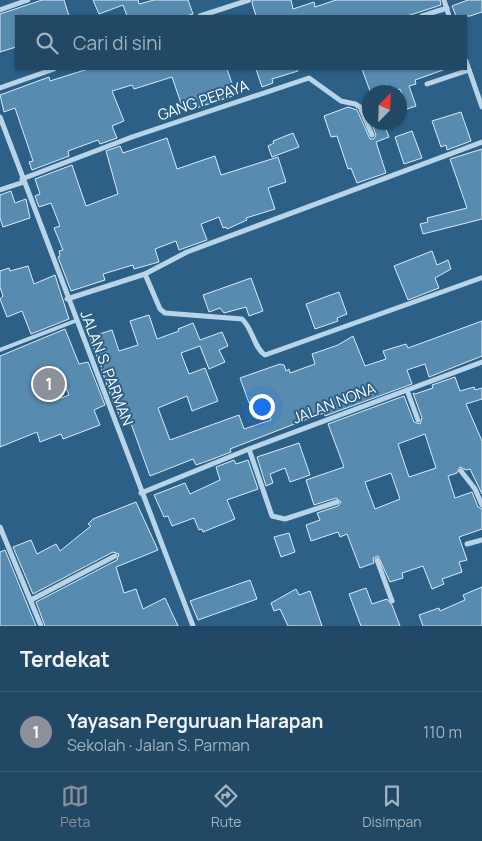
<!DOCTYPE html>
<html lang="id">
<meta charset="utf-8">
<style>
body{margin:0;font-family:Manrope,sans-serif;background:#294f6b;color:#f1f3f6}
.compass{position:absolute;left:362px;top:85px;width:45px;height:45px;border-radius:50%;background:#214865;box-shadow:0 1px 4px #0004;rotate:23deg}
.you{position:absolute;left:261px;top:406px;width:18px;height:18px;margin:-12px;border:4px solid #fff;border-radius:50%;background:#1a73e8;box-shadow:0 0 0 8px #1a73e833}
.badge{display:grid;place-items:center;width:32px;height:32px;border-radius:50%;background:#8c9099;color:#fff;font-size:16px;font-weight:700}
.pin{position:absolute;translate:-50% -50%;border:2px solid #fff;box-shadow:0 1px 5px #0006}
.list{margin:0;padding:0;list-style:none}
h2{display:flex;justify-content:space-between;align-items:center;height:65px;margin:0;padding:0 20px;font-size:21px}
h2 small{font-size:16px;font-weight:400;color:#a2b2bf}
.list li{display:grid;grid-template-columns:32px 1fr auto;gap:15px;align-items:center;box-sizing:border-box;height:80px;padding:0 20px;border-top:1px solid #3e6079}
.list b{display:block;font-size:19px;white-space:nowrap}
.list p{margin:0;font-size:16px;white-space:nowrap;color:#a2b2bf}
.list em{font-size:16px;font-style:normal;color:#a2b2bf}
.icon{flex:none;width:28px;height:28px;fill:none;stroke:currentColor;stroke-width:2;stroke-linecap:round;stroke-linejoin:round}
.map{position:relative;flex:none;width:482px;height:626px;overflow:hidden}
.search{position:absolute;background:#214865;box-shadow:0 1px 4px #0004;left:15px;right:15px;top:15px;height:55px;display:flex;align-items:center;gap:12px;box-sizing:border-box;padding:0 18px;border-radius:0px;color:#a2b2bf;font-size:19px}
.sheet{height:145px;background:#214865}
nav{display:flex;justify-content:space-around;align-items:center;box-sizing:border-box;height:70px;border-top:1px solid #3e6079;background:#214865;font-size:14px;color:#a2b2bf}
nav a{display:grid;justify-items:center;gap:2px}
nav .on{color:#8c9099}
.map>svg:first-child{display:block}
.building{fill:#588bb0;stroke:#dbebf6;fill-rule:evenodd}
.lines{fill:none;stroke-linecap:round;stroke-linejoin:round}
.lane{stroke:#b8d4e8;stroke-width:4}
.street{stroke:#b8d4e8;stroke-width:5}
.labels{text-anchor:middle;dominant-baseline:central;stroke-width:4;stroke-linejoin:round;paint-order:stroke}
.street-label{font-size:15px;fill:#fff;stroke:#2c6087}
</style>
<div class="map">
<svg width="482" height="626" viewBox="0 0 482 626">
<rect width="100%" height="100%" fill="#2c6087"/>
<g class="building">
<path d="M42,0H64L69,16H16V47L0,52V14Z"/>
<path d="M93,0H138L139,4L154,0H188L193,14L186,16H127L123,5L99,14Z"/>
<path d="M253,0H291L293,9L314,2L315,7L336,0H440L441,5L407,16H256L252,3Z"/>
<path d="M468,0H482V12L470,16H456L452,6Z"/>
<path d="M88,69H227L236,95L184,112L172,77L134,89L132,85L112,91L124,121L112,126L117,138L100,144L98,140L68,151L69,156L32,170L29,162L33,161L15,108L4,112L0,95L49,77L50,81Z"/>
<path d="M256,69H297L298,71L272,79L273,83L262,87Z"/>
<path d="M362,69H443V70L415,80L416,84L409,86L416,106L407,109L400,89L390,92L387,85L370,91Z"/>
<path d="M348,107L357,110L370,139H374L376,135L371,122H383L389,137L376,142L386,173L357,183L351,168L348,169L337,136L331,137L324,116Z"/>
<path d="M461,112L471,141L447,150L446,145L441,147L432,121Z"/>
<path d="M412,131L422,158L404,164L395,137Z"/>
<path d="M293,133L299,147L272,157L268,146L274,143L273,141Z"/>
<path d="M167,138L177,169L215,156L221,175L278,157L286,182L268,188L275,209L246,218L247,220L227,229L226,227L223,228L219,217L201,224L207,240L179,250L176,241L155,249L159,262L134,269L133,265L103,274L105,280L71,291L58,257L60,256L59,251L63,250L54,228L60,226L51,203L39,207L35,196L40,194L35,179L72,165L86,206L118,194L106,151L120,146L123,153Z"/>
<path d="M482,149V219L423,234L420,224L428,222L427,218L467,208L450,159Z"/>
<path d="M11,191L15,203L26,199L30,218L3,227L0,218V195Z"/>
<path d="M432,251L437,265L448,260L451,269L435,278L439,288L408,300L394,266Z"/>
<path d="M28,266L34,284L55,275L69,319L31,334L22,311L7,317L0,299L3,296L0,287V271L9,268L10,271Z"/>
<path d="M251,278L263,311L249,316L246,307L224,313L220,308L209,312L203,295Z"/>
<path d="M339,292L347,314L337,318L338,321L315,329L306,304Z"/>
<path d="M149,315L157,339L179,331L178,329L193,323L200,340L222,332L228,346L219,350L225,362L209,369L200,346L181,353L189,374L205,368L218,401L192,411L187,396L158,408L170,440L239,415L244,429L271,420L263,398L249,403L240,378L280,364L284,365L286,371L289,369L290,373L315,364L312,354L338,345L353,336L365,366L386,359L383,351L406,344L408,348L482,321V356L429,377L425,364L407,370L412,384L325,416L324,413L297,423L230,449L231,452L213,459L196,465L193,459L150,476L129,418L122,421L113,402L90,337L112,330L119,351L138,345L130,321Z"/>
<path d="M65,329L79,364L88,362L105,405L94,410L100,425L63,439L61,434L40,442L37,432L0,447V356ZM58,368L69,395L50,402L40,375Z"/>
<path d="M455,377L460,391L474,387L475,390L482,388V399L466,404L482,441V494L470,469L466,470L460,467L457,473L448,476L455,498L472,492L478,507L482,509V529L459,537L467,560L459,562L462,572L442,579L444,584L432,589L423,566L402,573L403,578L390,582L378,556L373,558L374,563L360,568L347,534L340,537L338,532L311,541L306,525L320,520L317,513L338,506L341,502L336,498L314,505L306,480L344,467L328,424L404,396L414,422L420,424L422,418L413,393L415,394L433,388L432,385ZM425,434L436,468L409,477L398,444ZM391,473L400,499L375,509L365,482Z"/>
<path d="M299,443L310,475L290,482L285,468L270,474L273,483L266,486L257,457Z"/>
<path d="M234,460L236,464L248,460L258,489L227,500L235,519L203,532L202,529L199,530L194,518L172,526L168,516L164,517L154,495L185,483L190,494L220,480L216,467Z"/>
<path d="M136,502L158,550L116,567L124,593L136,589L143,609L165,598L178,626H45L36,602L117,560L119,554L113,552L33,594L13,547L31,540L37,554L56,544L60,551L91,526L88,524L93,519Z"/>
<path d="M289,533L295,552L281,557L274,537Z"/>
<path d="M5,550L36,626H0V552Z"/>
<path d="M250,580L257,599L198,620L190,601Z"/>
<path d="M482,587V626H423L419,615L439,608L440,611L465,600L463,595Z"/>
<path d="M366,588L372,604L387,599L392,605L400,626H361L349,594Z"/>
<path d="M296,589L299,595L310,591L322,626H288L280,609L274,611L271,603Z"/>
</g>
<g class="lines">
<path class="lane" d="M0,350L75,321"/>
<g class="street">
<path d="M444,0L449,16"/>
<path d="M0,10L28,0"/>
<path d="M200,16L249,0"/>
<path d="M422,16L447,8"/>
<path d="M466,61L482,107"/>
<path d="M427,84L469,70"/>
<path d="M0,88L54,69"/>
<path d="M0,117L193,626"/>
<path d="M22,179L132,137L309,78L341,101L355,104L360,107L372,135"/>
<path d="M0,190L24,182"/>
<path d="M145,274L160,309L165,313L242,319C253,329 254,348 265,355L481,278"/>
<path d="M67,299L145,274L187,252L482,142"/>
<path d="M407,390L418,420"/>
<path d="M249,449L272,516L285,519L337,502"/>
<path d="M461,471L475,489L482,505"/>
<path d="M141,493L249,449L482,362"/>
<path d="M0,527L41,626"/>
<path d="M467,544L482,540"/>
<path d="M377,560L392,601"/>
<path d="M31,600L115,556"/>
</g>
</g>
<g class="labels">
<g class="street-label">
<text transform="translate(203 100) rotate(-19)">GANG PEPAYA</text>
<text transform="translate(107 368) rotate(69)">JALAN S. PARMAN</text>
<text transform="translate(334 403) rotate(-21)">JALAN NONA</text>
</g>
</g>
</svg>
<svg class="compass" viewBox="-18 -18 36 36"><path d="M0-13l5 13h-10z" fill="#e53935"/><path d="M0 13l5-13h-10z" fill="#a2b2bf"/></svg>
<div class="you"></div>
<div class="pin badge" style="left:49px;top:384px">1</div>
<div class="search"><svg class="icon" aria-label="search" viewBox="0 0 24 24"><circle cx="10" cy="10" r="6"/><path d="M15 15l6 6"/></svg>Cari di sini</div>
</div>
<section class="sheet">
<h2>Terdekat<small></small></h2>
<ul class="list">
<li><span class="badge">1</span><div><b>Yayasan Perguruan Harapan</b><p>Sekolah · Jalan S. Parman</p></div><em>110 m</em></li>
</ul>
</section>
<nav>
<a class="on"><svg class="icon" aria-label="map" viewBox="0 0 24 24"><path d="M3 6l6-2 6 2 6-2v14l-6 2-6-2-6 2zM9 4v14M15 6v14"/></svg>Peta</a>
<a><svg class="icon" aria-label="directions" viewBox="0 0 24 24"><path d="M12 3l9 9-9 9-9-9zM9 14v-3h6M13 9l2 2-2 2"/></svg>Rute</a>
<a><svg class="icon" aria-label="saved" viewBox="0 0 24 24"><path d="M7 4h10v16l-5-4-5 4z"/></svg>Disimpan</a>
</nav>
